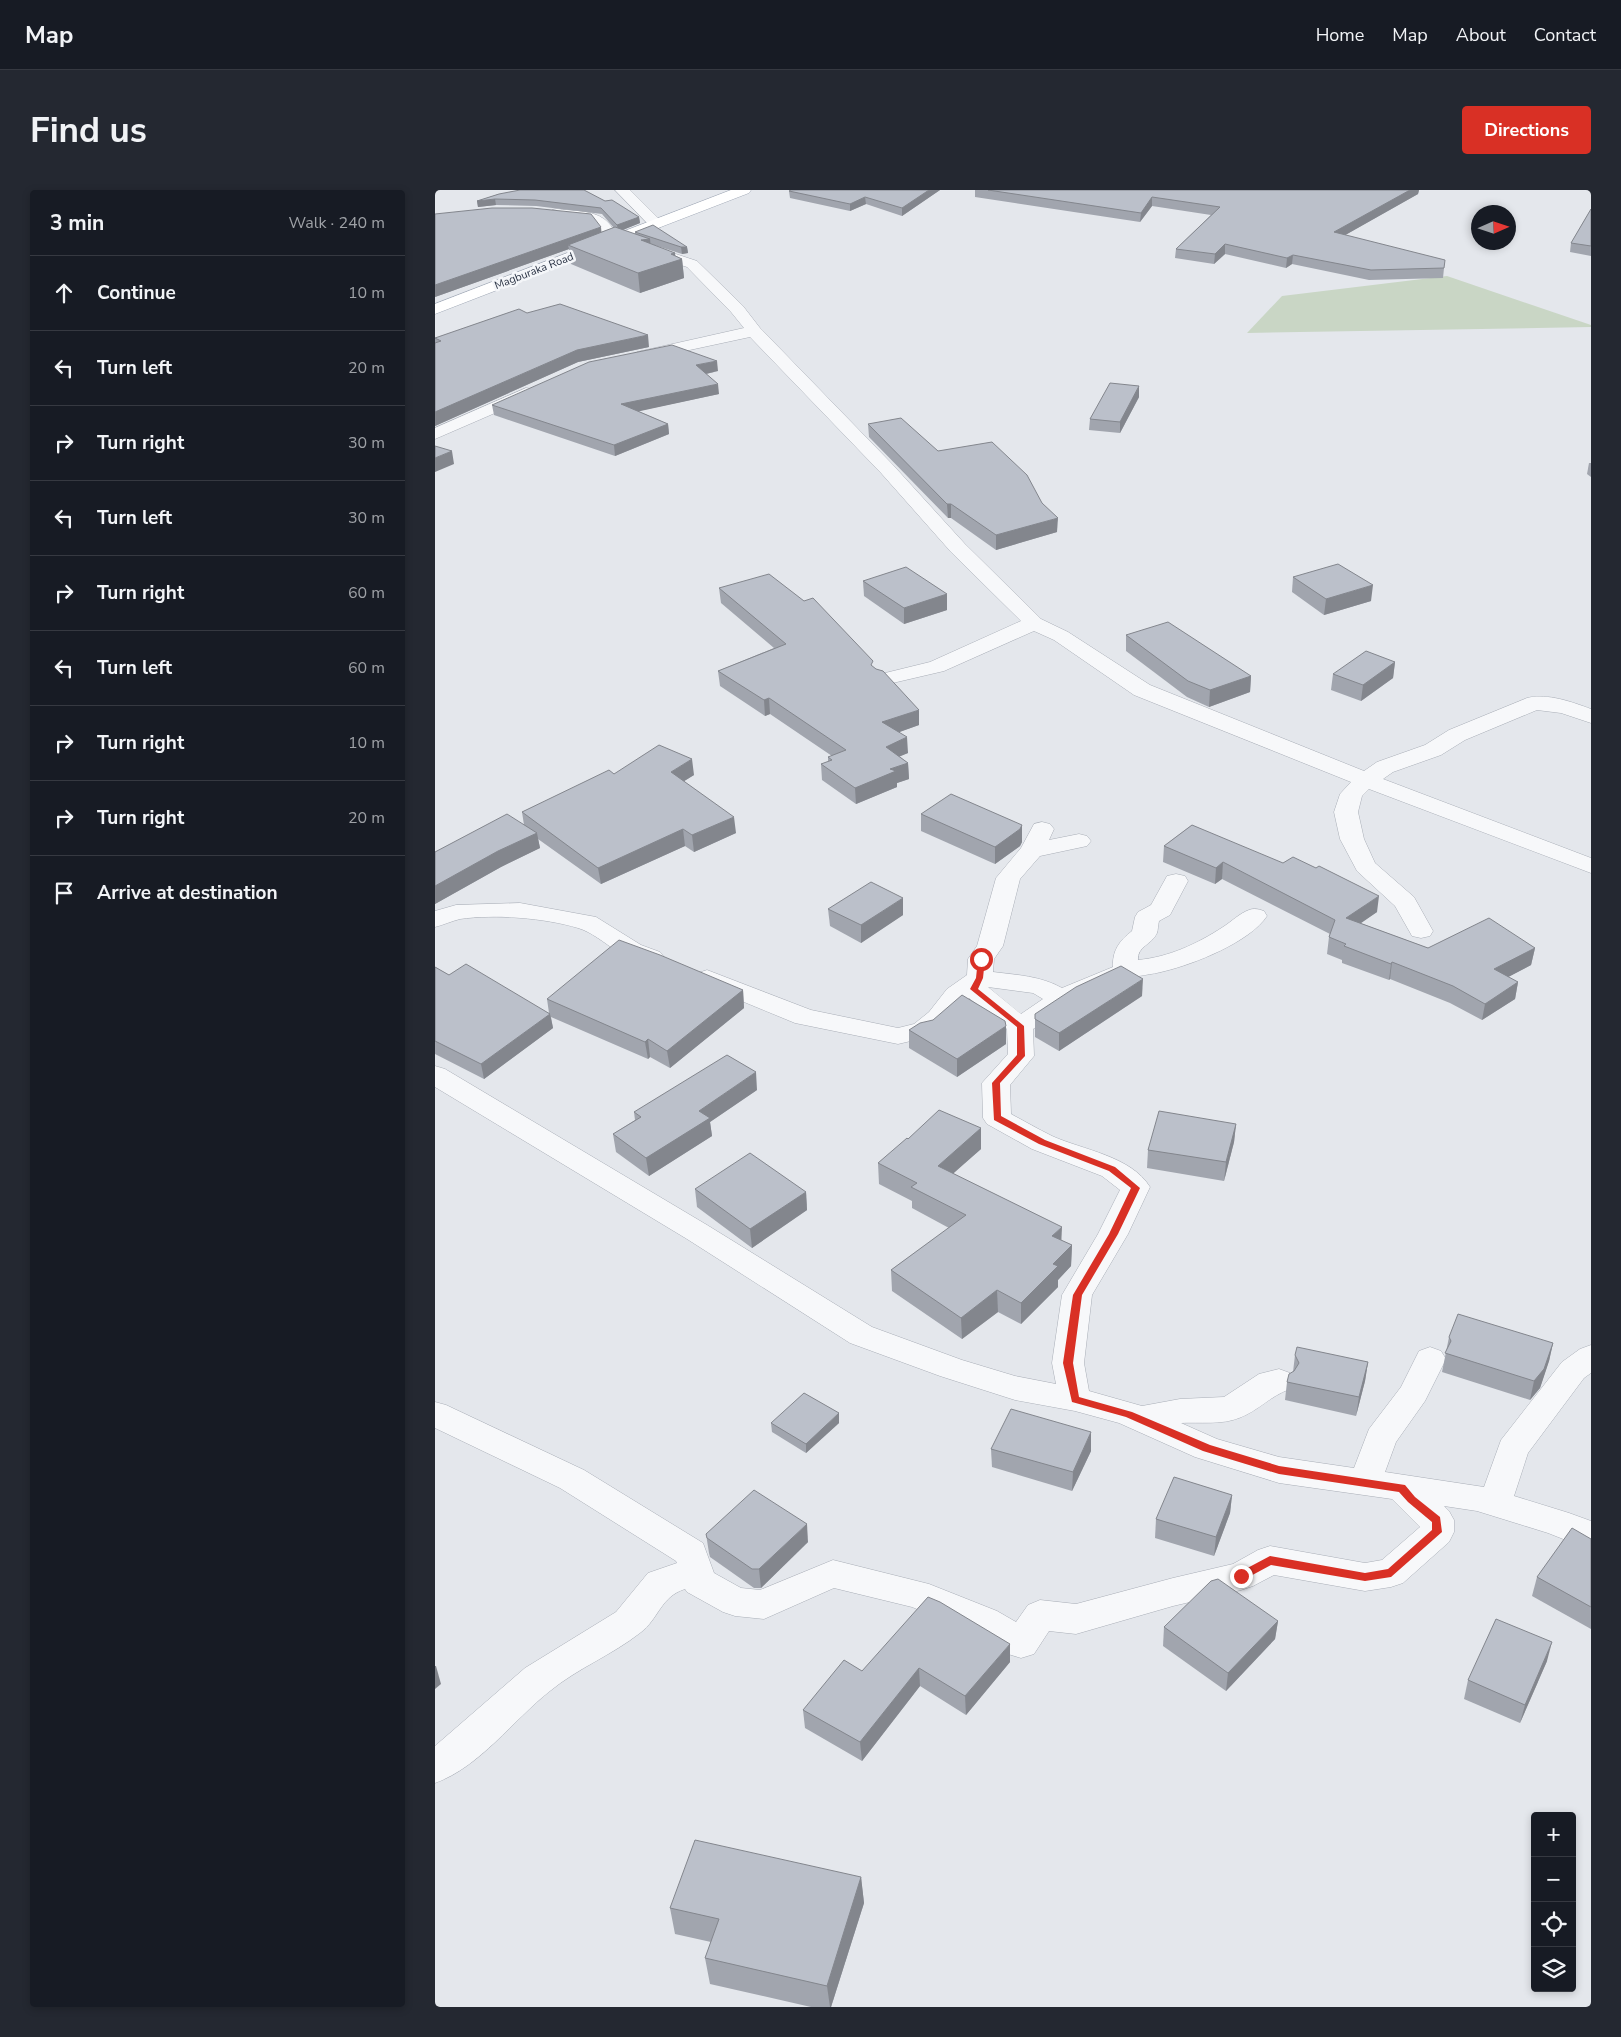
<!DOCTYPE html>
<meta charset="utf-8">
<style>
body{margin:0;font-family:"Nunito Sans",sans-serif;background:#242831;color:#f1f3f6}
.controls{position:absolute;right:15px;bottom:15px;display:grid;overflow:hidden;border-radius:5px;box-shadow:0 2px 8px #0003}
.controls button{width:45px;height:45px;display:grid;place-items:center;padding:0;border:0;border-bottom:1px solid #363941;background:#171b24;color:#f1f3f6;font:25px sans-serif}
.compass{position:absolute;left:1036px;top:15px;width:45px;height:45px;border-radius:50%;background:#171b24;box-shadow:0 2px 8px #0003;rotate:87deg}
.stop{position:absolute;width:15px;height:15px;margin:-11px;border:4px solid #d93025;border-radius:50%;background:#fff}
.stop.end{background:#d93025;border-color:#fff;box-shadow:0 1px 5px #0008}
.list{margin:0;padding:0;list-style:none}
h2{display:flex;justify-content:space-between;align-items:center;height:65px;margin:0;padding:0 20px;font-size:21px}
h2 small{font-size:16px;font-weight:400;color:#9ea1a6}
.list li{display:grid;grid-template-columns:32px 1fr auto;gap:15px;align-items:center;box-sizing:border-box;height:75px;padding:0 20px;border-top:1px solid #363941}
.list b{display:block;font-size:19px;white-space:nowrap}
.list em{font-size:16px;font-style:normal;color:#9ea1a6}
.icon{flex:none;width:28px;height:28px;fill:none;stroke:currentColor;stroke-width:2;stroke-linecap:round;stroke-linejoin:round}
.map{position:relative;flex:none;width:1156px;height:1817px;overflow:hidden;border-radius:5px}
header{display:flex;align-items:center;gap:30px;box-sizing:border-box;height:70px;padding:0 25px;background:#171b24;border-bottom:1px solid #363941}
header strong{font-size:24px}
nav{display:flex;gap:28px;margin-inline-start:auto;font-size:18px}
.intro{display:flex;align-items:center;justify-content:space-between;box-sizing:border-box;height:120px;padding:0 30px}
h1{margin:0;font-size:35px}
.button{padding:12px 22px;border-radius:5px;background:#d93025;color:#fff;font-size:18px;font-weight:700}
main{display:flex;gap:30px;padding:0 30px}
aside{flex:1;background:#171b24;border-radius:5px;box-shadow:0 2px 8px #0003}
.map>svg:first-child{display:block}
.green{fill:#c9d6c5}
.lines{fill:none;stroke-linecap:round;stroke-linejoin:round}
.street-casing{stroke:#a9aeb7;stroke-width:1}
.primary-casing{stroke:#a3abb8;stroke-width:1}
.street{fill:#f7f8fa;fill-rule:evenodd}
.primary{fill:#fff;fill-rule:evenodd}
.wall{fill:#a1a5ae}
.shaded-wall{fill:#83868d}
.building{fill:#bbc0ca;stroke:#83868d}
.route{fill:#d93025}
.labels{text-anchor:middle;dominant-baseline:central;stroke-width:5;stroke-linejoin:round;paint-order:stroke}
.far-street-label{font-size:11px;fill:#2b3445;stroke:#f4f6f9}
</style>
<header>
<strong>Map</strong>
<nav><a>Home</a><a>Map</a><a>About</a><a>Contact</a></nav>
</header>
<div class="intro"><h1>Find us</h1><a class="button">Directions</a></div>
<main>
<aside>
<h2>3 min<small>Walk · 240 m</small></h2>
<ul class="list">
<li><svg class="icon" aria-label="ahead" viewBox="0 0 24 24"><path d="M12 20V5M6 11l6-6 6 6"/></svg><div><b>Continue</b></div><em>10 m</em></li>
<li><svg class="icon" aria-label="left" viewBox="0 0 24 24"><path d="M17 20v-9H6M10 6l-5 5 5 5"/></svg><div><b>Turn left</b></div><em>20 m</em></li>
<li><svg class="icon" aria-label="right" viewBox="0 0 24 24"><path d="M7 20v-9h11M14 6l5 5-5 5"/></svg><div><b>Turn right</b></div><em>30 m</em></li>
<li><svg class="icon" aria-label="left" viewBox="0 0 24 24"><path d="M17 20v-9H6M10 6l-5 5 5 5"/></svg><div><b>Turn left</b></div><em>30 m</em></li>
<li><svg class="icon" aria-label="right" viewBox="0 0 24 24"><path d="M7 20v-9h11M14 6l5 5-5 5"/></svg><div><b>Turn right</b></div><em>60 m</em></li>
<li><svg class="icon" aria-label="left" viewBox="0 0 24 24"><path d="M17 20v-9H6M10 6l-5 5 5 5"/></svg><div><b>Turn left</b></div><em>60 m</em></li>
<li><svg class="icon" aria-label="right" viewBox="0 0 24 24"><path d="M7 20v-9h11M14 6l5 5-5 5"/></svg><div><b>Turn right</b></div><em>10 m</em></li>
<li><svg class="icon" aria-label="right" viewBox="0 0 24 24"><path d="M7 20v-9h11M14 6l5 5-5 5"/></svg><div><b>Turn right</b></div><em>20 m</em></li>
<li><svg class="icon" aria-label="arrive" viewBox="0 0 24 24"><path d="M6 21V4h12l-3 4 3 4H6"/></svg><div><b>Arrive at destination</b></div></li>
</ul>
</aside>
<div class="map">
<svg width="1156" height="1817" viewBox="0 0 1156 1817">
<rect width="100%" height="100%" fill="#e4e7ec"/>
<path class="green" d="M1012,86L1156,135V137L812,143L847,106Z"/>
<g class="lines">
<g class="street-casing">
<g id="street">
<path d="M180,0H195L226,31L228,34L226,37H216Z"/>
<path d="M122,19C137,21 157,20 169,29C177,35 178,41 186,46L262,71L308,116L325,138L458,275L530,354L606,429L633,442L715,495L929,581L942,572L990,555L1014,540L1092,508C1113,503 1137,512 1156,519V533L1126,523L1102,520L1030,550L1006,565L958,582L948,589L1156,668V683L934,599L927,606L923,622L929,649L940,673L979,707L998,741L995,746L986,748L977,746L960,716L922,681L905,649L899,622L905,604L916,592L699,505L619,450L599,441L509,481L449,495L442,493L438,489L442,485L495,472L586,431L516,362L446,283L315,147L208,170L202,168L200,165L202,162L309,138L296,122L252,77L176,52C164,45 167,42 160,35C148,26 130,29 117,26L115,23L117,20Z"/>
<path d="M91,198L97,199L99,203L97,207L0,249V238Z"/>
<path d="M607,632L615,634L619,639L614,650L644,644L652,646L656,651L652,656L605,666L585,689L568,756L559,769L558,782C582,785 606,786 627,798L678,777C677,761 684,751 697,741L700,727L703,722L716,715L732,686L741,684L750,686L753,691L735,725L724,731C723,735 723,740 722,743C717,755 702,756 703,770C734,767 762,754 788,737C796,732 805,723 814,720C819,718 823,719 829,721L832,726C815,752 759,774 730,781C716,785 702,785 689,790C656,802 627,820 598,839L599,866L575,895L576,924C589,931 603,939 617,946C648,960 696,966 715,997L693,1044L657,1105L649,1173L654,1201L707,1216L745,1209L789,1207L824,1184L844,1179L855,1183L860,1191L855,1199C835,1206 823,1221 804,1228C787,1235 764,1232 746,1233L782,1249L844,1267L919,1278L934,1239L966,1197L984,1161L995,1157L1006,1161L1011,1169L990,1211L961,1252L950,1282L1049,1297L1066,1250L1127,1172L1145,1159L1156,1155V1183L1149,1188L1093,1263L1079,1306L1134,1323L1156,1331V1360L1113,1343L1042,1321L1009,1316L1014,1321L1019,1330V1342L1014,1352L968,1393L956,1397L930,1401L839,1385L818,1396L806,1400L738,1416L641,1444L614,1441L599,1464L586,1468L573,1464L536,1441L477,1417L399,1398L329,1429L300,1426L288,1422L252,1402L250,1399C225,1407 224,1429 205,1443C177,1465 143,1478 115,1501C78,1530 45,1577 0,1593V1556L90,1478L181,1422L213,1383L242,1373L241,1371L125,1298L0,1238V1212L11,1215L149,1280L268,1353L279,1383L306,1398L325,1400L398,1370L494,1394L562,1421L581,1432L593,1415L605,1410L641,1414L738,1388L798,1374L823,1360L835,1356L930,1373L947,1370L985,1337L957,1309L844,1293L760,1267L684,1233L640,1221L580,1210L505,1186L415,1153L252,1049L0,897V876L10,879L272,1035L437,1137L527,1170L580,1186L621,1194L617,1173L627,1105L663,1044L685,1000L667,986L597,959L552,934L548,928L547,893L573,864L572,839L534,808L512,834L497,846L463,854L360,833L263,793L259,788L263,783L272,780L376,820L463,838L479,834L494,822L512,799L532,785L533,769L542,756L561,688L586,658L599,634ZM553,797L598,803L608,809L586,824Z"/>
<path d="M85,713L161,727L206,755L225,762L229,767L225,772C192,780 170,746 143,738C110,728 60,724 25,729C17,731 8,735 0,737V721L21,715Z"/>
</g>
</g>
<g class="primary-casing">
<path id="primary" d="M296,0H316L314,3L0,124V114Z"/>
</g>
<use href="#street" class="street"/>
<use href="#primary" class="primary"/>
</g>
<g class="wall">
<path d="M356,0H505L467,26L431,14L415,21L355,8L354,1Z"/>
<path d="M540,0H984L983,4L910,45L1009,78L1008,88L934,90L857,74L851,78L790,64L779,74L740,68L741,59L776,25L717,16L705,32L540,7Z"/>
<path d="M64,4L170,11L204,27L205,33L187,40L200,44V42L252,57L253,63L247,64L219,55L247,69L249,88L205,103L136,74L134,59L0,107V24L166,37V42L179,38L167,24L101,16L61,15L43,17L42,11Z"/>
<path d="M1156,19V66L1135,62L1136,53Z"/>
<path d="M92,123L214,157L143,172L0,236V148Z"/>
<path d="M283,181L271,184L284,204L203,221L233,234L234,244L180,266L59,225L57,215Z"/>
<path d="M704,196V207L685,243L654,240L655,229Z"/>
<path d="M433,234L503,261L622,342L561,360L516,328H513L434,247Z"/>
<path d="M1154,273H1156V287L1152,284Z"/>
<path d="M858,387L936,411L889,425L857,402Z"/>
<path d="M428,391L512,404V420L469,434L429,406Z"/>
<path d="M284,398L438,477L484,535L464,542L473,563L464,566L473,573L474,589L462,593V597L421,614L387,590L386,574L393,572V567L397,566L335,524L330,526L285,496L283,481L339,458L286,413Z"/>
<path d="M691,445L816,486L815,502L774,517L752,507L691,461Z"/>
<path d="M960,472L958,488L926,511L896,500L898,484Z"/>
<path d="M179,584L259,585L249,591L301,643L259,662L250,656L166,694L103,649L105,658L66,677L0,714V662L89,635L87,622Z"/>
<path d="M486,624L587,652L585,656L560,674L486,641Z"/>
<path d="M757,635L942,722L925,733L993,758H1100L1096,775L1073,787L1083,792L1080,809L1047,830L1015,813L955,789L954,790L907,773V770L892,764L894,747L895,744L787,689L780,694L728,672L729,656Z"/>
<path d="M393,719L468,725L426,753L395,736Z"/>
<path d="M0,777L14,785L114,823L112,809L308,800L309,818L235,878L215,867L213,869L116,827L118,838L49,889L0,864Z"/>
<path d="M707,806L624,861L600,847V824Z"/>
<path d="M498,830L571,854L522,887L474,858V840Z"/>
<path d="M322,900L275,932L277,946L214,986L181,962L178,944L200,930L199,922Z"/>
<path d="M801,934L799,952L789,991L712,978L713,960Z"/>
<path d="M546,938V959L518,983L626,1050L637,1055L636,1076L623,1090V1097L586,1134L563,1122L527,1149L457,1101L456,1080L514,1038L477,1018V1011L444,994L443,973L473,949Z"/>
<path d="M260,999L371,1002L372,1020L317,1058L262,1017Z"/>
<path d="M1014,1147L1118,1153L1114,1171L1105,1198L1095,1210L1007,1182Z"/>
<path d="M860,1165L933,1172L930,1191L921,1226L850,1210L852,1192L858,1182Z"/>
<path d="M336,1233H404L371,1263L337,1242Z"/>
<path d="M556,1259L656,1261L637,1301L557,1277Z"/>
<path d="M797,1305L795,1323L779,1366L720,1348L721,1329Z"/>
<path d="M271,1344L373,1352L326,1398H319L275,1367L274,1363Z"/>
<path d="M1156,1349V1439L1097,1406L1102,1387Z"/>
<path d="M843,1431L840,1449L791,1501L728,1456L729,1437Z"/>
<path d="M1112,1471L1085,1533L1029,1509L1033,1490Z"/>
<path d="M575,1472L531,1525L485,1496L427,1571L370,1538L368,1520L427,1481Z"/>
<path d="M426,1687L429,1713L396,1817H376L275,1794L270,1768L276,1752L240,1744L235,1718Z"/>
</g>
<g class="shaded-wall">
<path d="M494,0H505L467,26V18Z"/>
<path d="M975,0H984L983,4L898,52L899,42Z"/>
<path d="M430,7L431,14L415,21V14Z"/>
<path d="M717,7V16L705,32L706,23Z"/>
<path d="M60,9L61,15L43,17L42,11Z"/>
<path d="M204,27L205,33L183,42L182,35Z"/>
<path d="M166,37L167,48L133,55L134,59L0,107V95Z"/>
<path d="M215,49L217,67L206,50Z"/>
<path d="M790,54V64L779,74L780,64Z"/>
<path d="M246,57H252L253,63L247,64Z"/>
<path d="M240,63L241,71L247,69L249,88L205,103L203,83L236,64Z"/>
<path d="M858,65L857,74L851,78L852,68Z"/>
<path d="M213,145L214,157L143,172L0,236V222L142,160Z"/>
<path d="M282,171L283,181L262,186L261,175Z"/>
<path d="M283,194L284,204L187,225L186,214Z"/>
<path d="M704,196V207L685,243V232Z"/>
<path d="M233,234L234,244L180,266L179,255Z"/>
<path d="M17,261L19,274L0,282V268Z"/>
<path d="M512,314H516V328H513Z"/>
<path d="M623,328L622,342L561,360V345Z"/>
<path d="M938,395L936,411L889,425L891,409Z"/>
<path d="M512,404V420L469,434V418Z"/>
<path d="M960,472L958,488L926,511L928,495Z"/>
<path d="M816,486L815,502L774,517L775,500Z"/>
<path d="M334,508L335,524L330,526L329,510Z"/>
<path d="M484,520V535L448,548L447,532Z"/>
<path d="M472,547L473,563L452,572L451,557Z"/>
<path d="M257,569L259,585L238,598L236,582Z"/>
<path d="M473,573L474,589L462,593V597L421,614L420,598L455,579Z"/>
<path d="M299,627L301,643L259,662L257,645Z"/>
<path d="M587,635V652L585,656L560,674V657Z"/>
<path d="M248,639L250,656L166,694L163,678Z"/>
<path d="M102,643L105,658L66,677L0,714V696L63,661Z"/>
<path d="M788,672L787,689L780,694L781,678Z"/>
<path d="M944,706L942,722L909,745L911,728Z"/>
<path d="M468,708V725L426,753V735Z"/>
<path d="M1100,758L1096,775L1056,796L1059,779Z"/>
<path d="M957,772L955,789L954,790L956,774Z"/>
<path d="M708,789L707,806L624,861V843Z"/>
<path d="M1083,792L1080,809L1047,830L1050,814Z"/>
<path d="M308,800L309,818L235,878L232,861Z"/>
<path d="M115,824L118,838L49,889L46,874Z"/>
<path d="M571,836V854L522,887V869Z"/>
<path d="M213,849L215,867L213,869L210,852Z"/>
<path d="M321,882L322,900L275,932L277,946L214,986L211,968L264,921Z"/>
<path d="M801,934L799,952L789,991L791,972Z"/>
<path d="M546,938V959L503,997V976Z"/>
<path d="M371,1002L372,1020L317,1058L315,1039Z"/>
<path d="M627,1037L626,1058L617,1046Z"/>
<path d="M637,1055L636,1076L623,1090V1097L586,1134V1113L618,1074Z"/>
<path d="M562,1100L563,1122L527,1149L526,1128Z"/>
<path d="M1118,1153L1114,1171L1105,1198L1095,1210L1099,1191Z"/>
<path d="M933,1172L930,1191L921,1226L924,1207Z"/>
<path d="M404,1223V1233L371,1263V1254Z"/>
<path d="M656,1242V1261L637,1301L638,1282Z"/>
<path d="M797,1305L795,1323L779,1366L781,1347Z"/>
<path d="M372,1334L373,1352L326,1398L324,1379Z"/>
<path d="M843,1431L840,1449L791,1501L793,1483Z"/>
<path d="M1117,1452L1112,1471L1085,1533L1090,1515Z"/>
<path d="M575,1454V1472L531,1525L530,1506Z"/>
<path d="M0,1476H1L6,1494L0,1499Z"/>
<path d="M484,1478L485,1496L427,1571L425,1552Z"/>
<path d="M426,1687L429,1713L396,1817H395L392,1796Z"/>
</g>
<g class="building">
<path d="M85,0H149L170,11L177,10L204,27L182,35L166,18L100,10L60,9L42,11L64,4Z"/>
<path d="M356,0H494L467,18L430,7L415,14L354,1Z"/>
<path d="M553,0H975L899,42L1010,70L1009,78L936,80L858,65L852,68L790,54L780,64L741,59L785,17L717,7L706,23Z"/>
<path d="M57,18H97L156,24L166,37L0,95V24Z"/>
<path d="M1156,19V56L1136,53Z"/>
<path d="M218,35L252,57H246L200,42Z"/>
<path d="M180,37L215,49L206,50L240,63L236,64L247,69L203,83L133,55Z"/>
<path d="M125,114L213,145L142,160L0,222V153L6,151L0,148L84,119L92,123Z"/>
<path d="M237,155L282,171L261,175L283,194L186,214L233,234L179,255L57,215L154,172Z"/>
<path d="M675,193L704,196L685,232L655,229Z"/>
<path d="M466,228L503,261L557,252L592,285L607,313L623,328L561,345L516,314H512L433,234Z"/>
<path d="M0,256L17,261L0,268Z"/>
<path d="M903,374L938,395L891,409L858,387Z"/>
<path d="M471,377L512,404L469,418L428,391Z"/>
<path d="M334,384L369,411L378,408L438,471L436,475L441,479L448,481L484,520L447,532L472,547L451,557L473,573L455,579L461,581L420,598L386,574L397,570L393,567L411,560L334,508L329,510L283,481L351,454L284,398Z"/>
<path d="M733,432L816,486L775,500L753,491L691,445Z"/>
<path d="M931,461L960,472L928,495L898,484Z"/>
<path d="M224,555L257,569L236,582L299,627L257,645L248,639L163,678L87,622L174,580L179,584Z"/>
<path d="M516,604L587,635L585,639L560,657L486,624Z"/>
<path d="M72,624L102,643L63,661L0,696V662Z"/>
<path d="M757,635L848,673L858,667L881,678L884,676L944,706L911,728L993,758L1054,728L1100,758L1059,779L1083,792L1050,814L1018,796L957,772L956,774L909,756L911,754L894,747L900,730L788,672L781,678L729,656Z"/>
<path d="M436,692L468,708L426,735L393,719Z"/>
<path d="M184,750L225,765L308,800L232,861L213,849L210,852L112,809Z"/>
<path d="M31,774L115,824L46,874L0,851V777L14,785Z"/>
<path d="M686,776L708,789L624,843L600,829V824L641,797Z"/>
<path d="M527,805L570,831L571,836L522,869L474,840L485,833L498,830Z"/>
<path d="M292,865L321,882L264,921L275,928L211,968L178,944L206,927L199,922Z"/>
<path d="M504,920L546,938L503,976L627,1037L617,1046L637,1055L618,1074L623,1076L586,1113L562,1100L526,1128L456,1080L531,1025L476,997L482,993L443,973L472,948L473,949Z"/>
<path d="M724,921L801,934L791,972L713,960Z"/>
<path d="M315,963L371,1002L315,1039L260,999Z"/>
<path d="M1023,1124L1118,1153L1109,1179L1099,1191L1010,1163L1016,1151L1014,1147Z"/>
<path d="M862,1157L933,1172L924,1207L852,1192L854,1184L859,1181L864,1173L860,1165Z"/>
<path d="M369,1203L404,1223L371,1254L336,1233Z"/>
<path d="M576,1219L656,1242L638,1282L556,1259Z"/>
<path d="M739,1287L797,1305L781,1347L721,1329Z"/>
<path d="M319,1300L372,1334L324,1379H317L272,1348L271,1344Z"/>
<path d="M1137,1338L1156,1349V1417L1102,1387Z"/>
<path d="M783,1389L843,1431L793,1483L729,1437L776,1391Z"/>
<path d="M493,1407L505,1412L575,1454L530,1506L484,1478L425,1552L368,1520L409,1470L427,1481Z"/>
<path d="M1061,1429L1117,1452L1090,1515L1033,1490Z"/>
<path d="M260,1650L426,1687L392,1796L270,1768L284,1729L235,1718Z"/>
</g>
<path class="route" d="M546,766L550,769L548,788L543,799L589,836L590,866L565,893L566,926L610,950L680,977L705,998L683,1044L647,1105L638,1173L644,1207L697,1222L775,1255L844,1276L970,1295L980,1307L1005,1327L1007,1342L956,1387L930,1391L836,1375L810,1389H803L801,1386L803,1383L835,1366L930,1383L953,1379L997,1340V1332L973,1312L964,1302L844,1284L768,1261L691,1227L637,1212L628,1173L638,1105L674,1044L696,998L674,981L604,954L559,930L557,893L582,865V837L535,799L541,788L543,769Z"/>
<g class="labels">
<g class="far-street-label">
<text transform="translate(99 81) rotate(-21)">Magburaka Road</text>
</g>
</g>
</svg>
<div class="controls">
<button>+</button>
<button>−</button>
<button><svg class="icon" aria-label="locate" viewBox="0 0 24 24"><circle cx="12" cy="12" r="6"/><path d="M12 2v4M12 18v4M2 12h4M18 12h4"/></svg></button>
<button><svg class="icon" aria-label="layers" viewBox="0 0 24 24"><path d="M12 4l9 5-9 5-9-5zM3 14l9 5 9-5"/></svg></button>
</div>
<svg class="compass" viewBox="-18 -18 36 36"><path d="M0-13l5 13h-10z" fill="#e53935"/><path d="M0 13l5-13h-10z" fill="#9ea1a6"/></svg>
<div class="stop" style="left:546px;top:769px"></div>
<div class="stop end" style="left:806px;top:1386px"></div>
</div>
</main>
